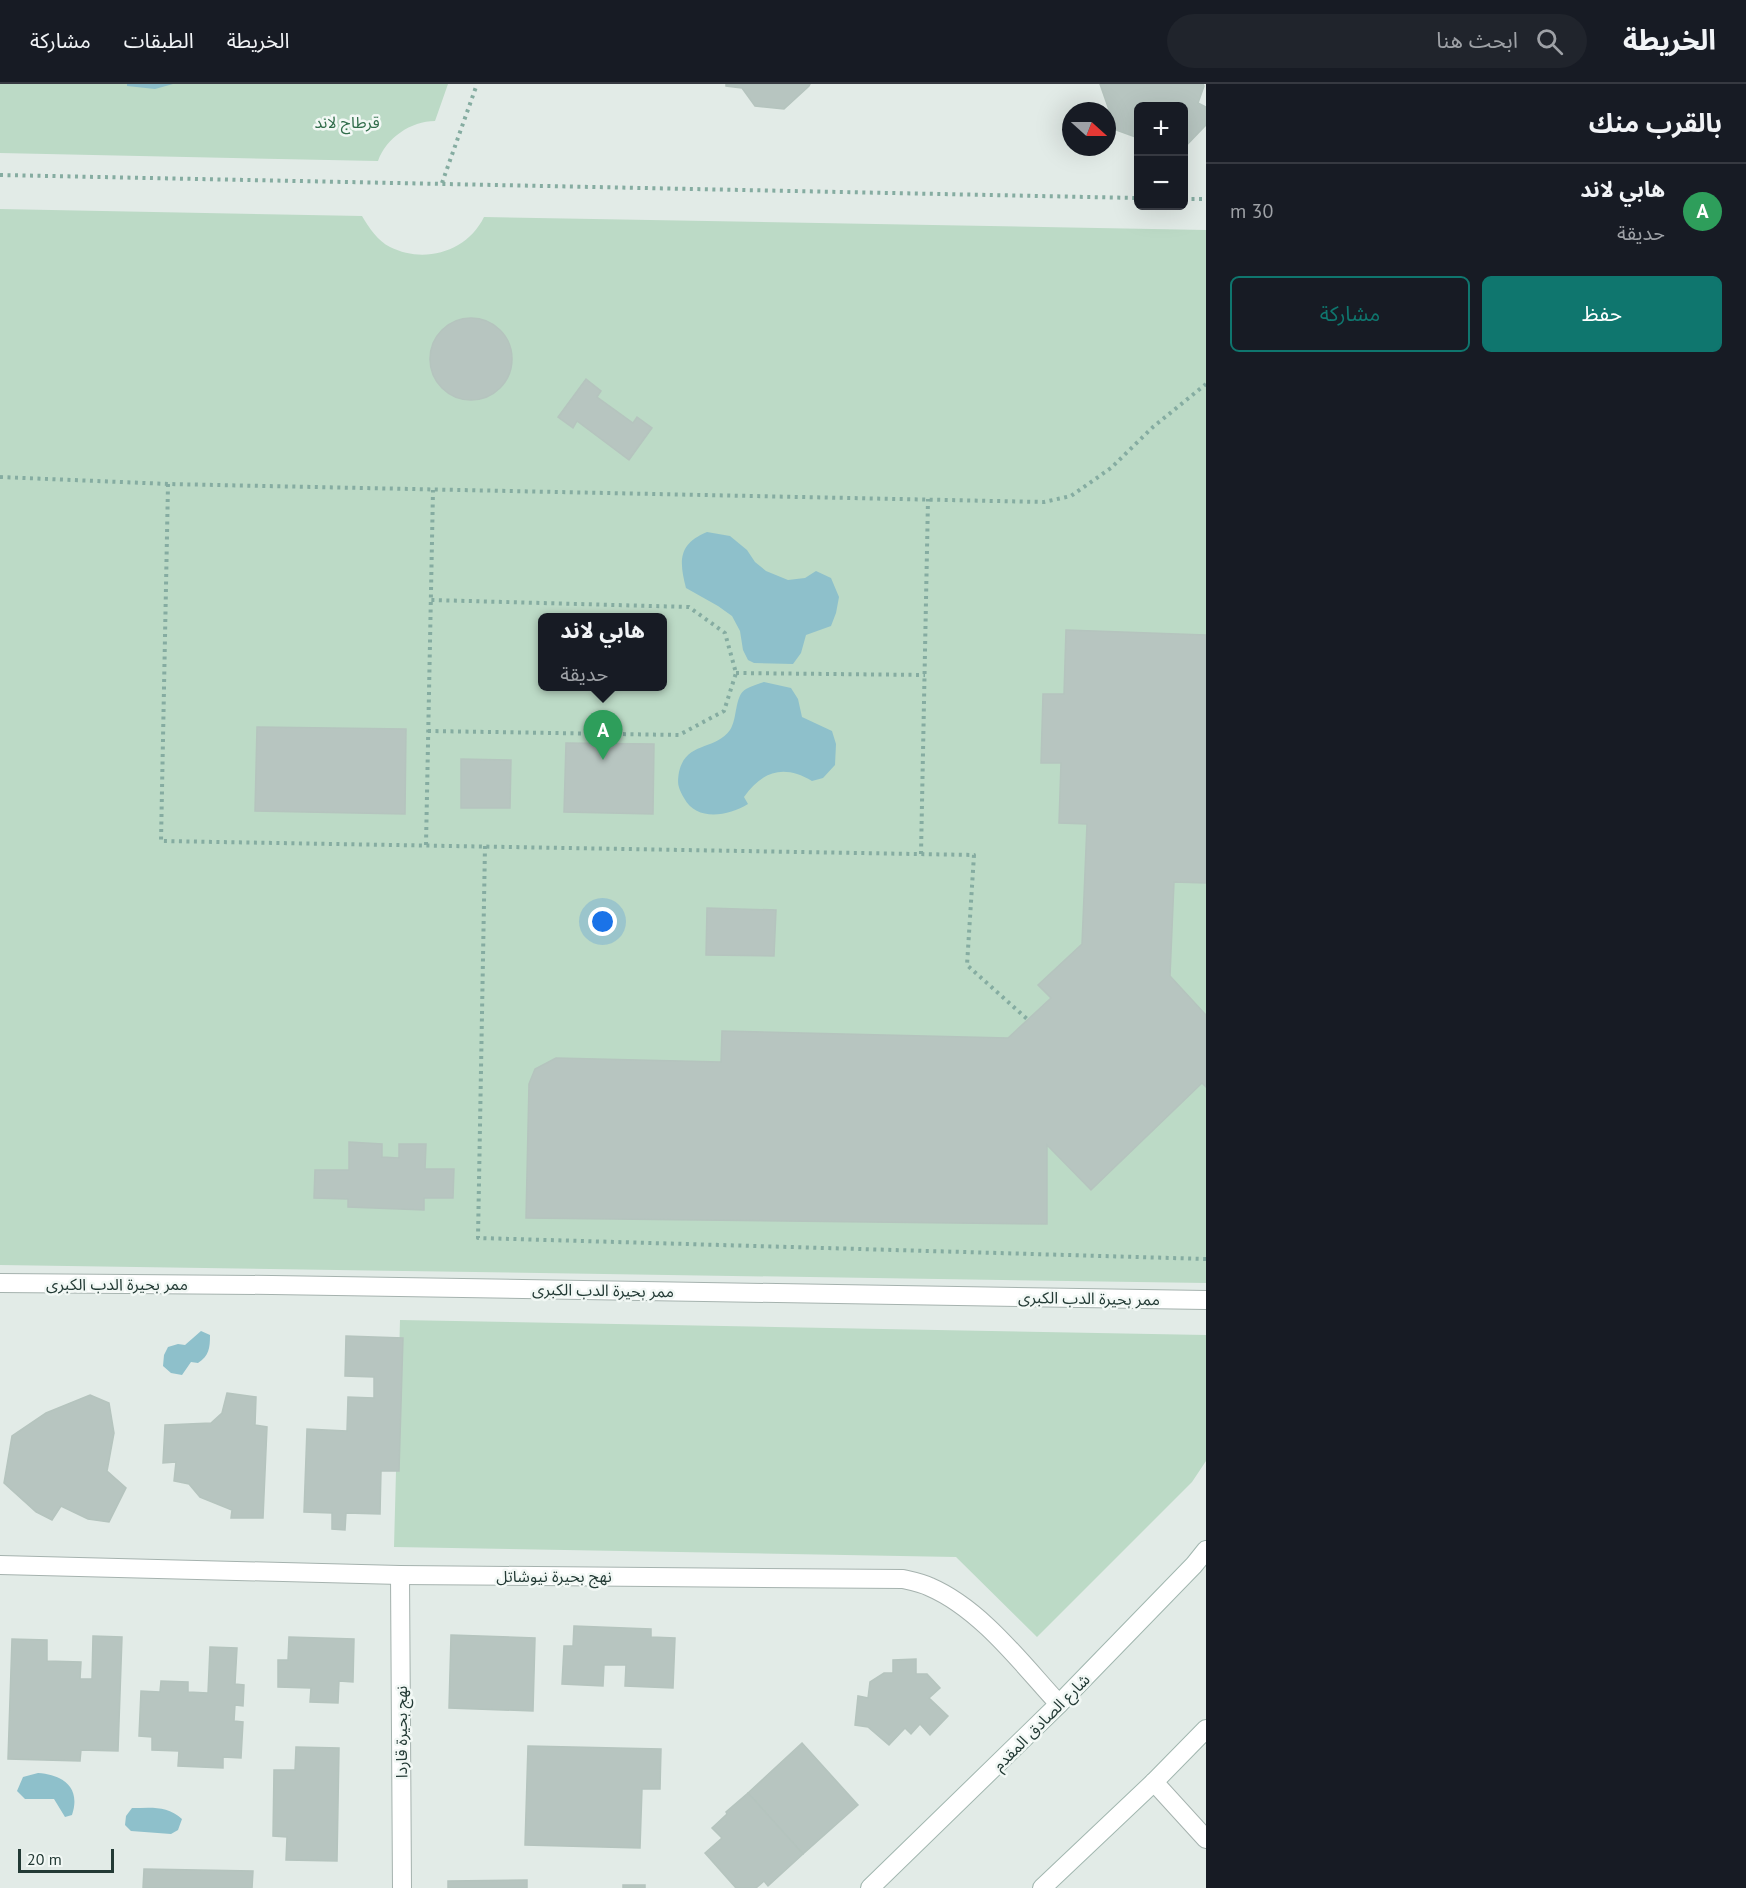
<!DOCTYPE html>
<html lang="ar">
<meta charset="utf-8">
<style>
body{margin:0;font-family:"PT Sans","Noto Sans Arabic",sans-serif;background:#20242c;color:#f1f3f6;direction:rtl}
.controls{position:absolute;right:18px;top:18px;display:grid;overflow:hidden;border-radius:9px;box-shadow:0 6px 24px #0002}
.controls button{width:54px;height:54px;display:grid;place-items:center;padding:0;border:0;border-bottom:2px solid #363941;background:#171b24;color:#f1f3f6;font:30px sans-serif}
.compass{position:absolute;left:1062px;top:18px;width:54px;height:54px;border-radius:50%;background:#171b24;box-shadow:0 6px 24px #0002;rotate:111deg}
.scale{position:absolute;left:18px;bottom:15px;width:96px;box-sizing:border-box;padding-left:6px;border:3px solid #233a35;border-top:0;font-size:16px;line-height:21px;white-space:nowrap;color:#233a35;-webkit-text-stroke:4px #f2f8f5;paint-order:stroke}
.you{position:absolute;left:603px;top:838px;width:21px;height:21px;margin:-15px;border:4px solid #fff;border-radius:50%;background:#1a73e8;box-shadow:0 0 0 9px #1a73e833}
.badge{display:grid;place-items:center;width:39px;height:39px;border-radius:50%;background:#0f766e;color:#fff;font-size:20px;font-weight:700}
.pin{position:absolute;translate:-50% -50px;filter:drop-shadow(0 2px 3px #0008)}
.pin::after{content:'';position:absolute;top:32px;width:21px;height:18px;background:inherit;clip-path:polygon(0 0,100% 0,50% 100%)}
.popup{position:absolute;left:538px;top:529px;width:129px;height:78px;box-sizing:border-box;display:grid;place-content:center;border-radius:9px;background:#171b24;filter:drop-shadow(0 2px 4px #0005);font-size:20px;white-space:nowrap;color:#9ea1a6}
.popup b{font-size:22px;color:#f1f3f6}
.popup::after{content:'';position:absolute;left:50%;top:100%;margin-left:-12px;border:12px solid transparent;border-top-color:#171b24}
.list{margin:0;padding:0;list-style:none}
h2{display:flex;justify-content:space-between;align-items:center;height:78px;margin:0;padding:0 24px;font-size:26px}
h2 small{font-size:20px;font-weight:400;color:#9ea1a6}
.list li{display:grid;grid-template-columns:39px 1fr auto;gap:18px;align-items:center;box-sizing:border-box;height:96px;padding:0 24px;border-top:2px solid #363941}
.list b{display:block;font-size:22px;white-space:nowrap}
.list p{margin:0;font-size:20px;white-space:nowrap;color:#9ea1a6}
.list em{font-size:20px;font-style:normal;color:#9ea1a6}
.actions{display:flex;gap:12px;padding:18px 24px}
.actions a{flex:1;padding:14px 0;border:2px solid #0f766e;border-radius:9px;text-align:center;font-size:21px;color:#0f766e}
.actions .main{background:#0f766e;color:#fff}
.icon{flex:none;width:33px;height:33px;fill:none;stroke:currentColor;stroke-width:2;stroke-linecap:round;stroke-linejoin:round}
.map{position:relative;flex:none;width:1206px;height:1804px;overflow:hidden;direction:ltr}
header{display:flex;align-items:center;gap:36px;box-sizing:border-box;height:84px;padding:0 30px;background:#171b24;border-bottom:2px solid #363941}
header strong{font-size:28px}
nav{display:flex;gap:33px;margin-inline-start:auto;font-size:21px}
.search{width:420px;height:54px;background:#20242c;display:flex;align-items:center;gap:15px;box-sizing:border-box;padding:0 21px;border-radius:33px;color:#9ea1a6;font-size:22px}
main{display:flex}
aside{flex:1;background:#171b24}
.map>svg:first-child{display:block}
.green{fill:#bcdac6;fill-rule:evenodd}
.water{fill:#8ec0cb}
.building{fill:#b7c5c0;stroke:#b5c4be;stroke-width:1.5}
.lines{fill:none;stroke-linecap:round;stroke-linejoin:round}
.street-casing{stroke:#a5b2ae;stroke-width:20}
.secondary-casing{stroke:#a1b6af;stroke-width:20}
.path{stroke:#85aca1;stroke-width:4;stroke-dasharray:3 4.5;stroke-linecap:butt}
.street{stroke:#fff;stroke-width:18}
.secondary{stroke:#fff;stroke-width:18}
.labels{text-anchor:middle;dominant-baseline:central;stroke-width:5;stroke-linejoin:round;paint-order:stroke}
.park-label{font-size:16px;fill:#316d4b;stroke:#f2f8f5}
.street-label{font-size:16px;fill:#233a35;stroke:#f2f8f5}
</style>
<header>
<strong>الخريطة</strong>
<div class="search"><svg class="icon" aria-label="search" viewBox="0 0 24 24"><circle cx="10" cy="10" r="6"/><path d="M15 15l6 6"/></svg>ابحث هنا</div>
<nav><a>الخريطة</a><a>الطبقات</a><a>مشاركة</a></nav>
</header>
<main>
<aside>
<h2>بالقرب منك<small></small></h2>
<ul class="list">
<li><span class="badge" style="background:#2e9e5b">A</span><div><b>هابي لاند</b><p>حديقة</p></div><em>30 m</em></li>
</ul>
<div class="actions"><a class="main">حفظ</a><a>مشاركة</a></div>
</aside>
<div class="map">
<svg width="1206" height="1804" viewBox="0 0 1206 1804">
<rect width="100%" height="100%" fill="#e2ebe7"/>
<g class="green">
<path d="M0,0H448L435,37C411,37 386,54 378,77L0,69Z"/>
<path d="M0,125L362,132C369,144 378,157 390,163C424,180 467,168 484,133L1206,146V1199L0,1181ZM543,534H663V602H543Z"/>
<path d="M400,1236L1206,1251V1377L1192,1398L1037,1553L956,1473L394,1463Z"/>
</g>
<g class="water">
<path d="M127,0H173L155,5L127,2Z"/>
<path d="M707,448L730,452L747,466L755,478L766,487L788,496L805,494L816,487L831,494L839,513L836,529L831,542L806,551L801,569L793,580L754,579L748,576L743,566L740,547L732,532L718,522L686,504C679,477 678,460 707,448Z"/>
<path d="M764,598L791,604L798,615L802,633L832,647L836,660L835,681L823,694L812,697C784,680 762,687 744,713L748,720C728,732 697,738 684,714C678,703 677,700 679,688C686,657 715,667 730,646C738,634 734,612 746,605C751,602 758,600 764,598Z"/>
<path d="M201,1247L210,1251C210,1264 209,1272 198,1279L191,1278L182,1291L171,1289L163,1282L164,1271L168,1263L178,1260L185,1261Z"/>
<path d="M38,1689C64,1691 81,1704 72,1731L65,1733L54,1715H25L17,1707L23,1693Z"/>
<path d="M132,1724C151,1724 167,1721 182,1735L178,1746L171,1750L131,1747L125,1741L126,1732Z"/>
</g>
<g class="building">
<path d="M726,0H810L809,2L784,25L755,22L742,4L726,2Z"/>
<path d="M1100,0H1203L1204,2L1198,19L1206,23V41L1184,64V22H1138V54L1116,46Z"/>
<circle cx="471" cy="275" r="41"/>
<path d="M586,295L601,307L597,313L633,339L637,333L652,344L629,376L577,337L573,344L558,333Z"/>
<path d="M1066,546L1206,551V799L1174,798L1170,892L1206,931V1003L1202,999L1091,1106L1047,1061V1140L526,1134L529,1000L535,985L556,974L721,978L722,947L1008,954L1051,914L1038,901L1082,860L1087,740L1059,739L1061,679H1041L1043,610H1064Z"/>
<path d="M257,643L406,645L405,730L255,727Z"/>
<path d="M566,659L654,660L653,730L564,728Z"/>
<path d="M461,675L511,676L510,724H461Z"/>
<path d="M707,824L776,826L774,872L706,871Z"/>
<path d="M349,1058L382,1060V1073L399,1074V1060H426L425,1085H454L453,1114H424V1126L348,1123V1115L314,1114L315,1086H349Z"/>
<path d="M346,1252L403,1254L399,1387H381L380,1430L346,1429L345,1446L332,1445V1429L304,1428L307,1345L347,1347L348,1313L374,1314V1293L345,1292Z"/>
<path d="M227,1309L256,1313L255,1341L267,1343L263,1434H231L232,1426L200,1413L189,1400L174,1397L176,1378L163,1379L165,1341L211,1339L222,1329Z"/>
<path d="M90,1311L109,1319L114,1349L107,1387L126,1404L109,1438L88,1435L61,1422L52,1436L36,1428L4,1399L12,1352L46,1329Z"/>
<path d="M574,1542L651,1545V1553L675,1554L673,1604L625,1602L626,1581H604L603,1602L562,1600L564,1562H573Z"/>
<path d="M451,1551L535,1554L533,1627L449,1624Z"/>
<path d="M93,1552L122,1553L118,1667L81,1666L80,1677L8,1675L12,1555L47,1556V1577L81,1578L80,1595H92Z"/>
<path d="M289,1553L354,1555L353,1598L339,1597L338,1619L310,1618L311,1604L278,1603V1576H288Z"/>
<path d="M210,1563L237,1564L235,1600L244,1601L243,1622L235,1621L234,1637L243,1638L241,1674L223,1673V1684L178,1682L179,1667L152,1666V1653L139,1652L141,1607L160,1608L161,1597L188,1598V1608L208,1609Z"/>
<path d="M916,1575V1590H927L940,1604L929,1614L948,1632L930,1651L920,1640L911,1650L905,1644L889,1661L868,1643L855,1641L858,1612L868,1614L870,1598L884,1589H893V1576Z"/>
<path d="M802,1659L858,1721L803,1770L748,1709Z"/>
<path d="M528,1662L661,1665L660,1705H642L640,1764L525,1761Z"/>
<path d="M296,1663L339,1664L337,1777L286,1776L287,1753L273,1752L274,1686H295Z"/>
<path d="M748,1709L803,1770L768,1802L764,1797L756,1804H736L705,1769L722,1754L712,1744L727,1730L726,1728Z"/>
<path d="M144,1785L253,1787L252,1804H143Z"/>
<path d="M527,1796V1804H448V1797Z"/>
<rect x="623" y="1801" width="22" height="3"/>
</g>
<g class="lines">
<g class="street-casing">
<g id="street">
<path d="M0,1199L272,1201L1206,1216"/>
<path d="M0,1481L400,1491L903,1495C912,1497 922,1499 930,1503C981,1525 1022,1580 1059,1620"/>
<path d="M400,1491L402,1804"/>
<path d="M1154,1698L1206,1755"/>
</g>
</g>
<g class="secondary-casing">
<g id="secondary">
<path d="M870,1804L1059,1620L1194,1481L1206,1466"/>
<path d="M1042,1804L1154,1698L1206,1645"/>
</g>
</g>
<g class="path">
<path d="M0,91L1138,114"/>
<path d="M442,99L477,0"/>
<path d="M1184,115H1206"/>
<path d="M0,393L168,400L1044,418L1071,412L1111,384L1153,343L1206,300"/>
<path d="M168,400L161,757L974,771L967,881L1027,935"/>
<path d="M736,589L925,591"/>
<path d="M428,647L679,651L724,627L736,589L725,549L689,523L431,516"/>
<path d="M426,761L433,406"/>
<path d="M485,762L478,1154L1206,1175"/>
<path d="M921,770L928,415"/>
</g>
<use href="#street" class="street"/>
<use href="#secondary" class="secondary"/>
</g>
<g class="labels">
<g class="park-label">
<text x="347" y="38">قرطاج لاند</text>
</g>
<g class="street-label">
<text x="117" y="1200">ممر بحيرة الدب الكبرى</text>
<text transform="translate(603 1206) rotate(1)">ممر بحيرة الدب الكبرى</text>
<text transform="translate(1089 1214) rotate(1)">ممر بحيرة الدب الكبرى</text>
<text x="554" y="1492">نهج بحيرة نيوشاتل</text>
<text transform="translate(1041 1638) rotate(-45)">شارع الصادق المقدم</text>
<text transform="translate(401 1648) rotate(-90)">نهج بحيرة قاردا</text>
</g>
</g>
</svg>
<div class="controls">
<button>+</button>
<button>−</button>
</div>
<svg class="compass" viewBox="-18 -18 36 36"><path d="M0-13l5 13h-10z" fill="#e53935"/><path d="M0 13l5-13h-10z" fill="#9ea1a6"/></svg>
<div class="scale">20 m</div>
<div class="you"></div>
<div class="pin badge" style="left:603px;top:676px;background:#2e9e5b">A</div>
<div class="popup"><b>هابي لاند</b>حديقة</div>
</div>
</main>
